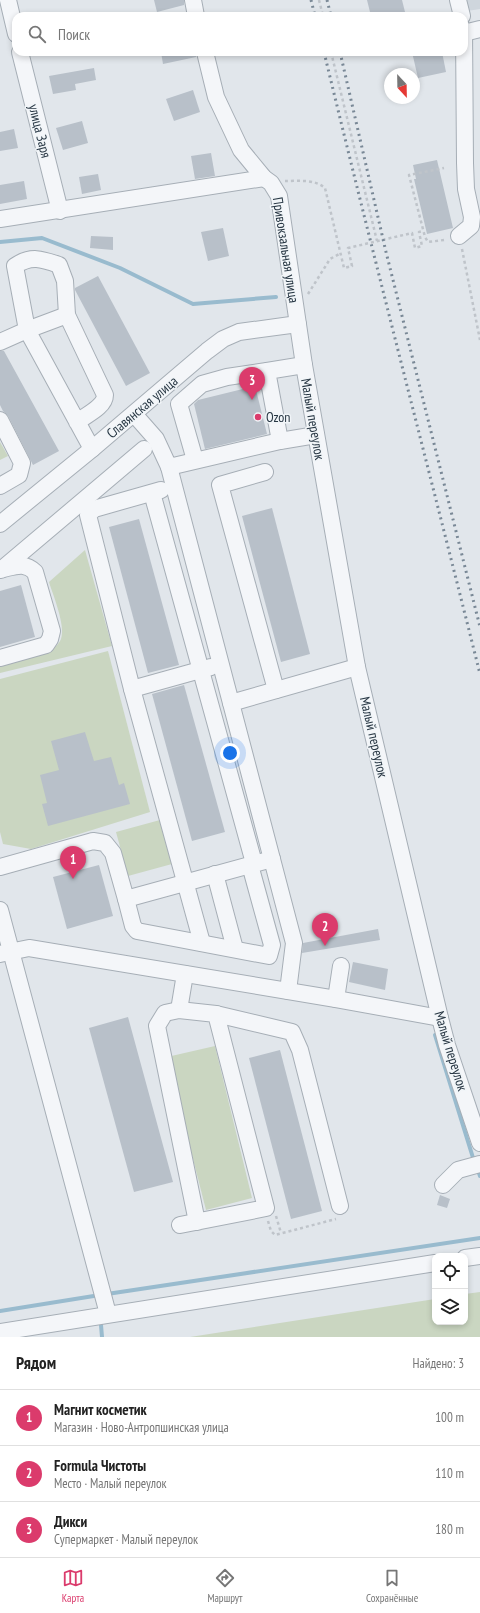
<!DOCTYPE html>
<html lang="ru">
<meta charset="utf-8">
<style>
body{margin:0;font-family:"PT Sans Narrow",sans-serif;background:#f6f6f6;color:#222}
.controls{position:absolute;right:12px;bottom:12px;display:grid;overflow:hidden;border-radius:8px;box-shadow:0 2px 6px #0003}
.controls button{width:36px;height:36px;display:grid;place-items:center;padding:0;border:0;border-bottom:1px solid #e0e0e0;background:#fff;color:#222;font:20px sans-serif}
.compass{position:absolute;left:384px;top:68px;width:36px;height:36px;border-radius:50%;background:#fff;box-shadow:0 2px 6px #0003;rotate:158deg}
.you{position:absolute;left:230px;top:753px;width:14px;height:14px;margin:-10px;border:3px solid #fff;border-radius:50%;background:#1a73e8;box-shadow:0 0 0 6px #1a73e833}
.badge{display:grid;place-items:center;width:26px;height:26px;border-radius:50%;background:#db3b6c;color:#fff;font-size:13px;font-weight:700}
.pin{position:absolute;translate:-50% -33px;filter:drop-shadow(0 1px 2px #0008)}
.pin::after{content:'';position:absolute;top:21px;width:14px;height:12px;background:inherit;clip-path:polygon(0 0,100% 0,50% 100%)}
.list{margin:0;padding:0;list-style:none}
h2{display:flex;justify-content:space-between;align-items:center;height:52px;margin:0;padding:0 16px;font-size:17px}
h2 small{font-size:13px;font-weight:400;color:#767676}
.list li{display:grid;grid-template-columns:26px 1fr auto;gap:12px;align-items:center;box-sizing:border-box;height:56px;padding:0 16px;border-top:1px solid #e0e0e0}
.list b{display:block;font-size:15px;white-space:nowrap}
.list p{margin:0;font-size:13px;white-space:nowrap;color:#767676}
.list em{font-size:13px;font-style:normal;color:#767676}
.icon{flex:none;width:22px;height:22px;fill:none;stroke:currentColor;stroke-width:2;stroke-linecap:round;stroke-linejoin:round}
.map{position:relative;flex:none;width:480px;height:1337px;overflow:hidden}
.search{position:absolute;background:#fff;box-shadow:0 2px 6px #0003;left:12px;right:12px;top:12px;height:44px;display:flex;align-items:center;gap:10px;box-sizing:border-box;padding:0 14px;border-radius:12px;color:#767676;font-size:15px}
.sheet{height:220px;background:#fff}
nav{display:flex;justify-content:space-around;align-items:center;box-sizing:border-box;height:56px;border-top:1px solid #e0e0e0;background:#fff;font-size:11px;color:#767676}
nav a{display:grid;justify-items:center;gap:2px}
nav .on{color:#db3b6c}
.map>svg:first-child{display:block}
.built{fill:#cfd6dd}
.green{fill:#cad6c1}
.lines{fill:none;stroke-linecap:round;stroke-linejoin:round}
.stream{stroke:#99bbce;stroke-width:4}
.building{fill:#b8c0c9}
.minor-casing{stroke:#a6aeb6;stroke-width:18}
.path{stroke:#bfc4ca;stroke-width:2.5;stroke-dasharray:3 3;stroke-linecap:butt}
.minor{stroke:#f4f6f9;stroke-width:16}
.rail{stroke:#798896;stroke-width:3;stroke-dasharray:2 4;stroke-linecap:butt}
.poi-dot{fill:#db3b6c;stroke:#f1f5f8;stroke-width:1.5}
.labels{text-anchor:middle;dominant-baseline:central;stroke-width:3;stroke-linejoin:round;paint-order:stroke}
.street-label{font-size:14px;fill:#283744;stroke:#f1f5f8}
.poi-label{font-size:14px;fill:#283744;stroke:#f1f5f8;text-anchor:start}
</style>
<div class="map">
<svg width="480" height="1337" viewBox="0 0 480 1337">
<rect width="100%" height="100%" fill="#e1e6eb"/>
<path class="built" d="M465,0H480V9L467,11Z"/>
<g class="green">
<path d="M0,442L8,456L0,460Z"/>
<path d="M85,550L112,646L0,673V664C15,660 56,655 61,639C66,626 53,595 49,582Z"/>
<path d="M108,651L150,812L31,849L3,844L0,832V679Z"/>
<path d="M160,820L172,864L128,876L116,832Z"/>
<path d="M215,1046L252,1198L206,1210L167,1057Z"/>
<path d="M480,1292V1337H190L435,1299V1322H465V1294Z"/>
</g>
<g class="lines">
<g class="stream">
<path d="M0,242L42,238L120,268L193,304L276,297"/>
<path d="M435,1035L474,1161"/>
<path d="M479,1173L480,1176"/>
<path d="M107,1294L480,1238"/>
<path d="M0,1311L100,1295"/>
<path d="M101,1325L102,1337"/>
</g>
</g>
<g class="building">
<path d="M154,0H184V5L157,12Z"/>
<path d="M367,0H402L406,16H371Z"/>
<path d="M161,52H196V57L163,64Z"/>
<path d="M412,52H442L446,72L418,78Z"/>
<path d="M94,68L96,80L75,84L76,90L53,94L49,76Z"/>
<path d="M193,90L200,112L174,121L166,99Z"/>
<path d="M82,121L88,143L63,150L56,128Z"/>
<path d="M14,129L18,148L0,151V132Z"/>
<path d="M211,153L215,176L195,179L191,156Z"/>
<path d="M437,160L453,228L427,234L414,179H416L413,165Z"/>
<path d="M98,174L101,190L82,194L79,177Z"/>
<path d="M24,181L27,199L0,204V185Z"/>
<path d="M223,228L229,256L208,261L201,232Z"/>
<path d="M91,236L113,237V250L90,248Z"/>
<path d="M98,276L150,373L126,386L75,290V288Z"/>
<path d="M0,351H4L59,451L33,465L8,416L3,411L0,405Z"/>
<path d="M255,386L267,434L205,449L194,404L198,400Z"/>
<path d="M272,508L310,654L281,662L242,516Z"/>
<path d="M139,519L179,665L148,673L109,527Z"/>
<path d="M21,585L35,637L0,647V591Z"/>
<path d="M184,685L225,832L192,841L152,694Z"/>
<path d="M85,732L94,761L111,757L119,785L124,783L130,804L48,826L42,804L47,803L40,775L59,770L51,741Z"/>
<path d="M99,865L113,916L67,929L53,877Z"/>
<path d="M378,929L380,940L302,953L303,943Z"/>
<path d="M353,962L388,969L385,990L349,982Z"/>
<path d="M128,1017L173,1182L134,1192L89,1028Z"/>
<path d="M280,1050L322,1211L291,1219L249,1058Z"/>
<path d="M440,1195L450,1199L447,1208L437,1205Z"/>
</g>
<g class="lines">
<g class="minor-casing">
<g id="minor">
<path d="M8,0L16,34"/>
<path d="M193,0L196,16"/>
<path d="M458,0L462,16"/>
<path d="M464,33L480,29"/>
<path d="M20,52L60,211"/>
<path d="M205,52L216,97L241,150L264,178L271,183L279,196L304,365L357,667L440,1018L447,1045L480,1143"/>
<path d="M0,219L264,178"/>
<path d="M459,236L471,226L472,217L466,189L465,163L464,30"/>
<path d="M0,342L27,330L67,315"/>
<path d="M134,414L156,439L169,467L280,441L316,435"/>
<path d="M0,420L22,463L19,475L0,486"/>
<path d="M77,422C86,415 105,407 105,395L67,315L65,281L59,265C42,259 31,255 15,266L27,330L92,449"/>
<path d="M280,441L267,371L304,365"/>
<path d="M195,460L179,404L202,384L227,377L267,371"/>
<path d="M169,467L231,703L357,667"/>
<path d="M265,472L220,485L276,690"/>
<path d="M161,490L94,509L88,515L132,689L211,667"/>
<path d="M152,493L254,863"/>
<path d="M0,524L92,449L207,351L223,339L239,332L298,324"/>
<path d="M1,570L144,449"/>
<path d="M0,658L46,645L50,639L52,631L35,572C25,562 16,566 3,569"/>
<path d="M132,689L202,943"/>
<path d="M231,703L294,943L288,991"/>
<path d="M0,867L93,841L105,843L113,853L126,899L272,859"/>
<path d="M215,874L235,949"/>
<path d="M126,899L133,926L137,931L269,956L272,945L250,865"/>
<path d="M0,910L108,1314"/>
<path d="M0,954L29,948L336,999L440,1018"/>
<path d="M336,999L341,966"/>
<path d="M179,1010L185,974"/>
<path d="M216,1014L292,1032L300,1050L340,1206"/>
<path d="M443,1185L458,1170L480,1164"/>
<path d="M180,1225L266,1208L216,1014L179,1010L165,1013L157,1026L197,1222"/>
<path d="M465,1258L480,1256"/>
<path d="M0,1332L435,1263"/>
</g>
</g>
<g class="path">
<path d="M319,0L323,16"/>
<path d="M331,52L377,241"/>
<path d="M285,181C298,181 315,179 325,188L344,268L352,266L348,248L412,233L415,248L422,246L419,232L423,231"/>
<path d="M444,240L428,242L425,237L409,175L444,168"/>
<path d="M462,249L480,340"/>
<path d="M308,294L330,259L341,253"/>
<path d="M276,1216L281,1233"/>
<path d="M268,1221L271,1231L275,1235L336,1219"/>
</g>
<use href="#minor" class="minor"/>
<g class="rail">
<path d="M311,0L315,16"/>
<path d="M327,0L331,16"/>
<path d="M324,52C374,260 428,466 480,674"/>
<path d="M340,52L386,252L480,627"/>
</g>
</g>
<circle class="poi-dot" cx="258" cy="417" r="4"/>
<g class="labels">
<g class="street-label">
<text transform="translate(40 131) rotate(76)">улица Заря</text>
<text transform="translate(286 250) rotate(81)">Привокзальная улица</text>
<text transform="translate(142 407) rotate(-40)">Славянская улица</text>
<text transform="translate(313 419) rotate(80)">Малый переулок</text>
<text transform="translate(374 737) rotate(77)">Малый переулок</text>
<text transform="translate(451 1051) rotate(73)">Малый переулок</text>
</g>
<g class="poi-label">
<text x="266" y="417">Ozon</text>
</g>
</g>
</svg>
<div class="controls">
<button><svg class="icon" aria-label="locate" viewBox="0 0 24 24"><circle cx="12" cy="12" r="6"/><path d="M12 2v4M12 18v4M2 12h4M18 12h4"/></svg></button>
<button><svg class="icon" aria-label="layers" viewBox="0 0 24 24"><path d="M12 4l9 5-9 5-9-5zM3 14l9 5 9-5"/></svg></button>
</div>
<svg class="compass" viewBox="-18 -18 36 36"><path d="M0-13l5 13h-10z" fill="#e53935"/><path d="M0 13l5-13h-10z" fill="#767676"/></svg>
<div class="you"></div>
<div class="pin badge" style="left:73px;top:879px">1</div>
<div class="pin badge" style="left:325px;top:946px">2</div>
<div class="pin badge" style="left:252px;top:400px">3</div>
<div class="search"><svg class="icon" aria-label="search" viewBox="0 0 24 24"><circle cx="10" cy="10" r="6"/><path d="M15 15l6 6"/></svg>Поиск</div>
</div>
<section class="sheet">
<h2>Рядом<small>Найдено: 3</small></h2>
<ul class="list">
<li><span class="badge">1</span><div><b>Магнит косметик</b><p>Магазин · Ново-Антропшинская улица</p></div><em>100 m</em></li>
<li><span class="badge">2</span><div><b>Formula Чистоты</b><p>Место · Малый переулок</p></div><em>110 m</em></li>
<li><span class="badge">3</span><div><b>Дикси</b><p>Супермаркет · Малый переулок</p></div><em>180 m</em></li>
</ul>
</section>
<nav>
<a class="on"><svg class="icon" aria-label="map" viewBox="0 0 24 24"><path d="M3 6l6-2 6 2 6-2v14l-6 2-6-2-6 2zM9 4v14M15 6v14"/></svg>Карта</a>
<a><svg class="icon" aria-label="directions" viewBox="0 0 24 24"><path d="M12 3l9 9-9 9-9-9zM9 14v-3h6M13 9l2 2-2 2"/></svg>Маршрут</a>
<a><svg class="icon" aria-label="saved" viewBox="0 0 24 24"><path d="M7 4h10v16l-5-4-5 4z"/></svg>Сохранённые</a>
</nav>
